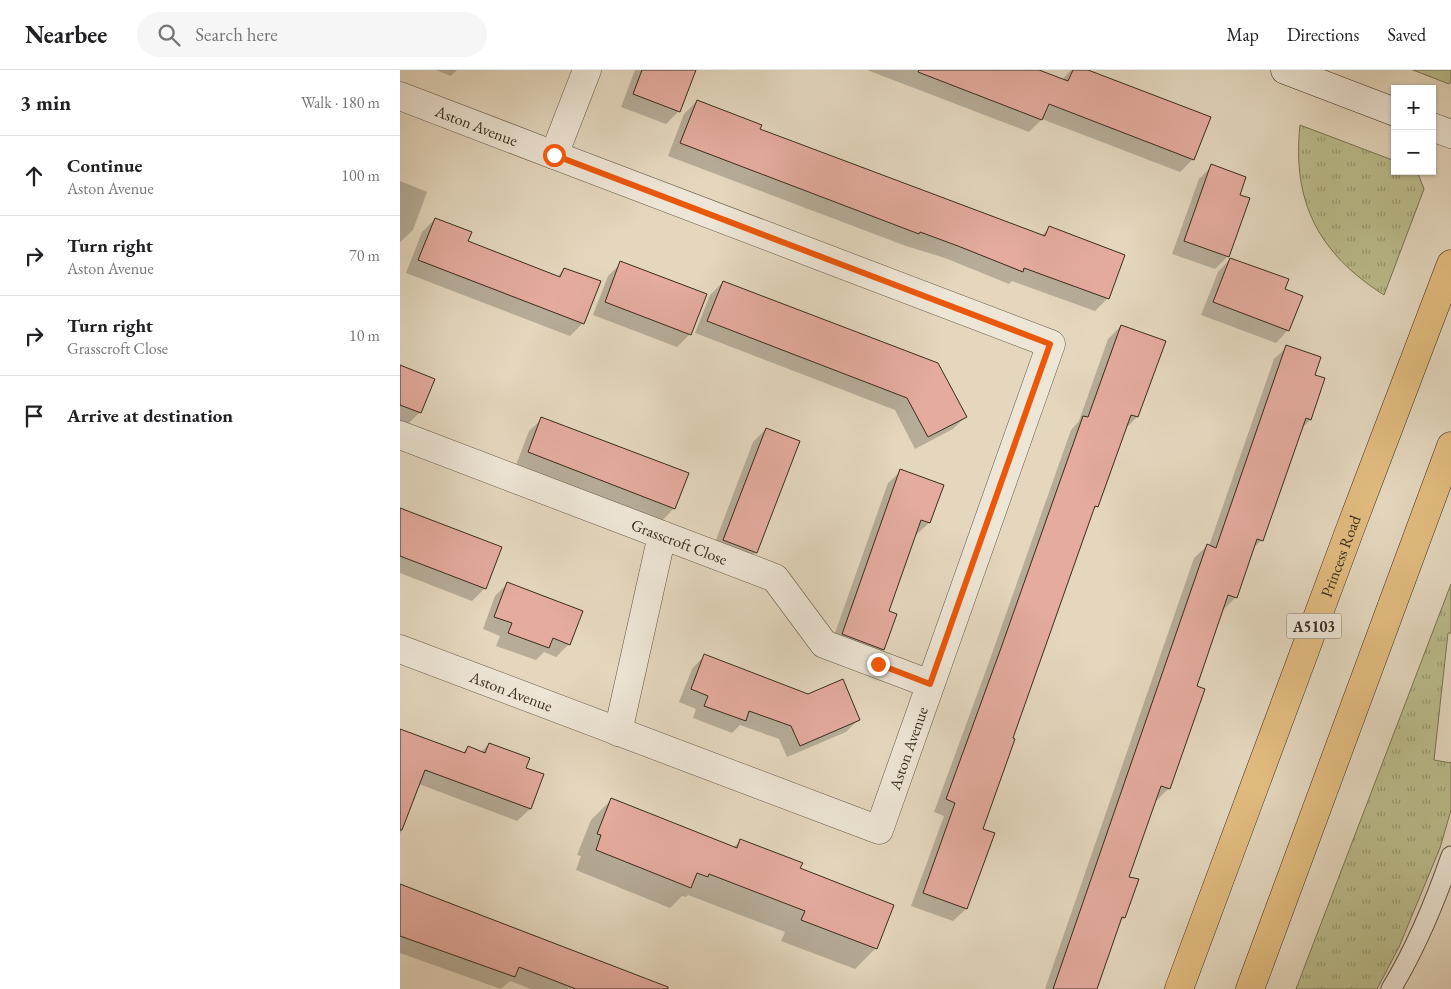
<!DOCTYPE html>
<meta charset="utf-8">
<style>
body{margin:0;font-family:"EB Garamond",serif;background:#f6f6f6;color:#202124}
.controls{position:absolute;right:15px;top:15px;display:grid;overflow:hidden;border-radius:0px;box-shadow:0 1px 4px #0004}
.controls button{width:45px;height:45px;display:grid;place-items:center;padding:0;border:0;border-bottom:1px solid #e0e0e0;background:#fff;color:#202124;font:25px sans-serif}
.stop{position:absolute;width:15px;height:15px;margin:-11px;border:4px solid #ea580c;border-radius:50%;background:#fff}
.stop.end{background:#ea580c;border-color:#fff;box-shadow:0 1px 5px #0008}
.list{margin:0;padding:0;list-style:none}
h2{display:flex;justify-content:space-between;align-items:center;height:65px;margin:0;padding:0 20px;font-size:21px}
h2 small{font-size:16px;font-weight:400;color:#757577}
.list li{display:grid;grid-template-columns:32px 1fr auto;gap:15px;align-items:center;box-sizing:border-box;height:80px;padding:0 20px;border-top:1px solid #e0e0e0}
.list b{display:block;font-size:19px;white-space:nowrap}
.list p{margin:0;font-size:16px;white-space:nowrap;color:#757577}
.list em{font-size:16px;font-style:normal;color:#757577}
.icon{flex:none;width:28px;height:28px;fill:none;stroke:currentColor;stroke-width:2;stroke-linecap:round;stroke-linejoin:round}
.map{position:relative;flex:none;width:1051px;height:919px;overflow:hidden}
header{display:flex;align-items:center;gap:30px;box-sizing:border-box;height:70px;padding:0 25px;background:#fff;border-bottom:1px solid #e0e0e0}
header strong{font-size:24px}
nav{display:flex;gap:28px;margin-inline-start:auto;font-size:18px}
.search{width:350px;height:45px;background:#f6f6f6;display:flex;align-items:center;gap:12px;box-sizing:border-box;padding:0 18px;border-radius:28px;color:#757577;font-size:19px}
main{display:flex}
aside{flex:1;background:#fff}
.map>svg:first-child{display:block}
.grass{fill:url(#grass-tufts);stroke:#7a7454}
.shadow{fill:#0003}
.building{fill:#e4ab9e;stroke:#392c1d}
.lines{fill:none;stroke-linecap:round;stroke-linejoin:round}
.lane-casing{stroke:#645745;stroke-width:21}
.street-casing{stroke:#645745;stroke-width:29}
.secondary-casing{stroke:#392c1d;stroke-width:29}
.highway-casing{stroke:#392c1d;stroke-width:29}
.lane{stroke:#ede5d5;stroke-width:19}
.street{stroke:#ede5d5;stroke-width:28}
.secondary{stroke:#ede5d5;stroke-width:28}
.highway{stroke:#e2bc7f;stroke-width:28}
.route{stroke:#ea580c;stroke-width:6}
.labels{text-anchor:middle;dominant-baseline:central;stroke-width:5;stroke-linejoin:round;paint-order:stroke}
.shield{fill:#ede5d5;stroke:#6f6454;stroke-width:1}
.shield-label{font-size:15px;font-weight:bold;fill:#392c1d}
.street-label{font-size:16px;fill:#392c1d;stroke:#ede5d5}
</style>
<header>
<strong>Nearbee</strong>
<div class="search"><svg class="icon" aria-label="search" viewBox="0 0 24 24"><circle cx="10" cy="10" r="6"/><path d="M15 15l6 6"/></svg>Search here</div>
<nav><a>Map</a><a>Directions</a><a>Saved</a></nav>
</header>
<main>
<aside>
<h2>3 min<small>Walk · 180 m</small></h2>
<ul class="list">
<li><svg class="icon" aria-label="ahead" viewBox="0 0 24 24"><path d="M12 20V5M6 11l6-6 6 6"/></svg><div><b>Continue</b><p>Aston Avenue</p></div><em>100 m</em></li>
<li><svg class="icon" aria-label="right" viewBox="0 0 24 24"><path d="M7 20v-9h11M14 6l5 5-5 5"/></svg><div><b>Turn right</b><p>Aston Avenue</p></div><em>70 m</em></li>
<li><svg class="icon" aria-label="right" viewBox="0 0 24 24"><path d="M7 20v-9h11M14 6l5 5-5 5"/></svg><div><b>Turn right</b><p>Grasscroft Close</p></div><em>10 m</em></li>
<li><svg class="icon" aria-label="arrive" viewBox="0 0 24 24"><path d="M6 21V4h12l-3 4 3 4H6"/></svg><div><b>Arrive at destination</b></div></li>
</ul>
</aside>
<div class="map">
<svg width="1051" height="919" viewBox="0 0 1051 919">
<defs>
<pattern id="grass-tufts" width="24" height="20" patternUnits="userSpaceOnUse" patternTransform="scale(1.25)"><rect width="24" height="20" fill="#bbbc8c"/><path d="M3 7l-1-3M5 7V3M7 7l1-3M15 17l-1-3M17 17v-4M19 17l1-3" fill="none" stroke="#999972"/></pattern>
</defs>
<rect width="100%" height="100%" fill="#e4d7be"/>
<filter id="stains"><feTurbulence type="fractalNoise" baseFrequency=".004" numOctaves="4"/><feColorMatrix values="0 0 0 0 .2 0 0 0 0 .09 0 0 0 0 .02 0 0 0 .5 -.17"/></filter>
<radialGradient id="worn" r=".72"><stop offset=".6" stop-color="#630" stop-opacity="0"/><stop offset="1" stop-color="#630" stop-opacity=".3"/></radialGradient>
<g class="grass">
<path d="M1013,0H1051V12L1049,14Z"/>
<path d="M900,55L995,91V101H1017L1024,119L984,225C918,183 892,132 900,55Z"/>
<path d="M1051,514V563H1048L1034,690L1051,693V740L1040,778L999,877L977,919H896Z"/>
</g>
<g class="shadow">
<path d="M36,0H57L51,6Z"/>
<path d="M235,0H295L279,41L266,54L221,37Z"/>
<path d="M467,0H636L662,10L671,0H685L793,89L780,102L642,49L629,62Z"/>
<path d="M297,31L359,60L641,166L650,158L708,228L695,241L612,211L609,214L545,188L506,176L268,86L284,44Z"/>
<path d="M812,96L839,125L828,186L815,199L772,184L799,109Z"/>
<path d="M0,111L27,122L13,160L0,172Z"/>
<path d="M35,149L66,172L157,207L164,199L183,253L170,266L6,203L22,162Z"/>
<path d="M830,189L884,220L888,260L876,273L801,245L818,202Z"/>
<path d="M221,193L290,264L277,277L193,245L208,206Z"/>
<path d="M323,212L565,347L553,359L515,379L495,340L295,263L310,225Z"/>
<path d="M721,256L737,347L725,359L697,436L692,441L611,668L582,760L593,764L566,839L553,851L511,836L544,746L534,742L589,592L671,360L679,351L708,269Z"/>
<path d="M887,277L914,306L924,309L910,350L901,359L862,470L852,479L836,527L823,540L795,616L769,718L756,731L755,730L728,807L724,848L718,853L695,919H645L794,488L807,476H809L874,289Z"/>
<path d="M0,297L20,342L7,355L0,352Z"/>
<path d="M142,349L274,438L262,451L116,395L129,361Z"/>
<path d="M366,359L398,372L355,483L343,495L311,483L353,372Z"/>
<path d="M501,401L529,453L516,465H514L487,541L483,579L471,592L430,577L488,413Z"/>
<path d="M0,440L85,518L72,531L0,503Z"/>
<path d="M108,513L169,574L156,587L144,582L136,590L96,576L100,566L83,559L95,526Z"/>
<path d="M304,586L459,649L446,662L387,687L379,669L340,655L332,663L293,648L296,639L279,632L292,599Z"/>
<path d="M0,660L63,683L68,677L81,682L89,674L125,699L130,739L117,751L19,714L0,764Z"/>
<path d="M212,729L333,778L341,770L399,799L476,878L455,899L381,871L385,862L288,825L286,827L282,826L270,838L176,800L181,786L177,785L191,750Z"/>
<path d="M0,815L261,919H131L110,911L101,919L0,883Z"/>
</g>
<g class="building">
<path d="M242,0H296L280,42L233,24Z"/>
<path d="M519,0H639L668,11L673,0H688L811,47L794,90L649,34L642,50L518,2Z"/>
<path d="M297,30L362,55L360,59L645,166L649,156L725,185L709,229L624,198L623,202L558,176L520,162L519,164L280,73Z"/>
<path d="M811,94L846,107L840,125L850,128L829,187L784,171Z"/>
<path d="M35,148L72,162L68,171L160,207L164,198L201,211L184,254L18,190Z"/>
<path d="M830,188L889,209L885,219L903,226L889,261L813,232Z"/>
<path d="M220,191L307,224L291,265L205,232Z"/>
<path d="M323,211L538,293L567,347L528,367L507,328L307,251Z"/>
<path d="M721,255L766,271L738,347L731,345L698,437L695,436L613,668L615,669L583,759L595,763L567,839L523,823L555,733L546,729L601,578L683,346L688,347Z"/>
<path d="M886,275L921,287L915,305L925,308L911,350L906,348L863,471L857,469L837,528L828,525L797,616L805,619L770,719L761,716L729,807L739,809L725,848L722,847L697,919H653L807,474L816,478Z"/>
<path d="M0,295L35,309L21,343L0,335Z"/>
<path d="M141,347L289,403L275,439L128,382Z"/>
<path d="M366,358L400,371L357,483L323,470Z"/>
<path d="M500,399L544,415L530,453L521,450L489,541L497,544L484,580L442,564Z"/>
<path d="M0,438L102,477L86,519L0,486Z"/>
<path d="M107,512L183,541L170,575L153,568L149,578L108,563L112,553L94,547Z"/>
<path d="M304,584L408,624L443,609L460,650L400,676L391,656L349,641L346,651L304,636L308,626L291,619Z"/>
<path d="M0,659L65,683L68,676L85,683L89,673L130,688L126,698L144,704L131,739L25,700L2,760H0Z"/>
<path d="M211,728L337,778L340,769L403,793L400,798L494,835L477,879L401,850L405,841L309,804L308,807L297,803L291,818L196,780L201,765L197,764Z"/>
<path d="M0,814L268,917V919H176L119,897L115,907L0,866Z"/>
</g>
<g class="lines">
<g class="lane-casing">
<path id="lane" d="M991,919C1016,878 1035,832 1051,786"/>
</g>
<g class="street-casing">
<g id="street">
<path id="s1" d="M0,26L154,85L187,0"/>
<path id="s2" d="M0,365L375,508L424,574L530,614"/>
<path id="s3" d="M0,579L479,760L651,274L154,85"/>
<path d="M218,662L262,465"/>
</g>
</g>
<g class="secondary-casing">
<g id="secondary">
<path d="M885,0L995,42"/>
<path d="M1032,57L1051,64"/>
</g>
</g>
<g class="highway-casing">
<g id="highway">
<path id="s4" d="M779,919L952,454L1051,194"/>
<path d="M850,919L1051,376"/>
</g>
</g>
<use href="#lane" class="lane"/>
<use href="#street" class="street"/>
<use href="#secondary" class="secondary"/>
<use href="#highway" class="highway"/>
</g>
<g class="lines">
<path class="route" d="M154,85L650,274L530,614L478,594"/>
</g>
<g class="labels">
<rect class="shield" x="886.5" y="543.5" width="55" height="25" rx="4"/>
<g class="shield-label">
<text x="914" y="556">A5103</text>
</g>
<g class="street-label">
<text stroke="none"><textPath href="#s1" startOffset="82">Aston Avenue</textPath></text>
<text stroke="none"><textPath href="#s2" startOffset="299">Grasscroft Close</textPath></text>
<text stroke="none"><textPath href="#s4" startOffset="462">Princess Road</textPath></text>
<text stroke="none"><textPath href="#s3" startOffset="119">Aston Avenue</textPath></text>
<text stroke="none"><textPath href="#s3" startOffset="599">Aston Avenue</textPath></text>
</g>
</g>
<rect width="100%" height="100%" filter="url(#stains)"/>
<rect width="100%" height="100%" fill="url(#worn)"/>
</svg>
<div class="controls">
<button>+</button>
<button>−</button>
</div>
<div class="stop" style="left:154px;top:85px"></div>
<div class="stop end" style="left:478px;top:594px"></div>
</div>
</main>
